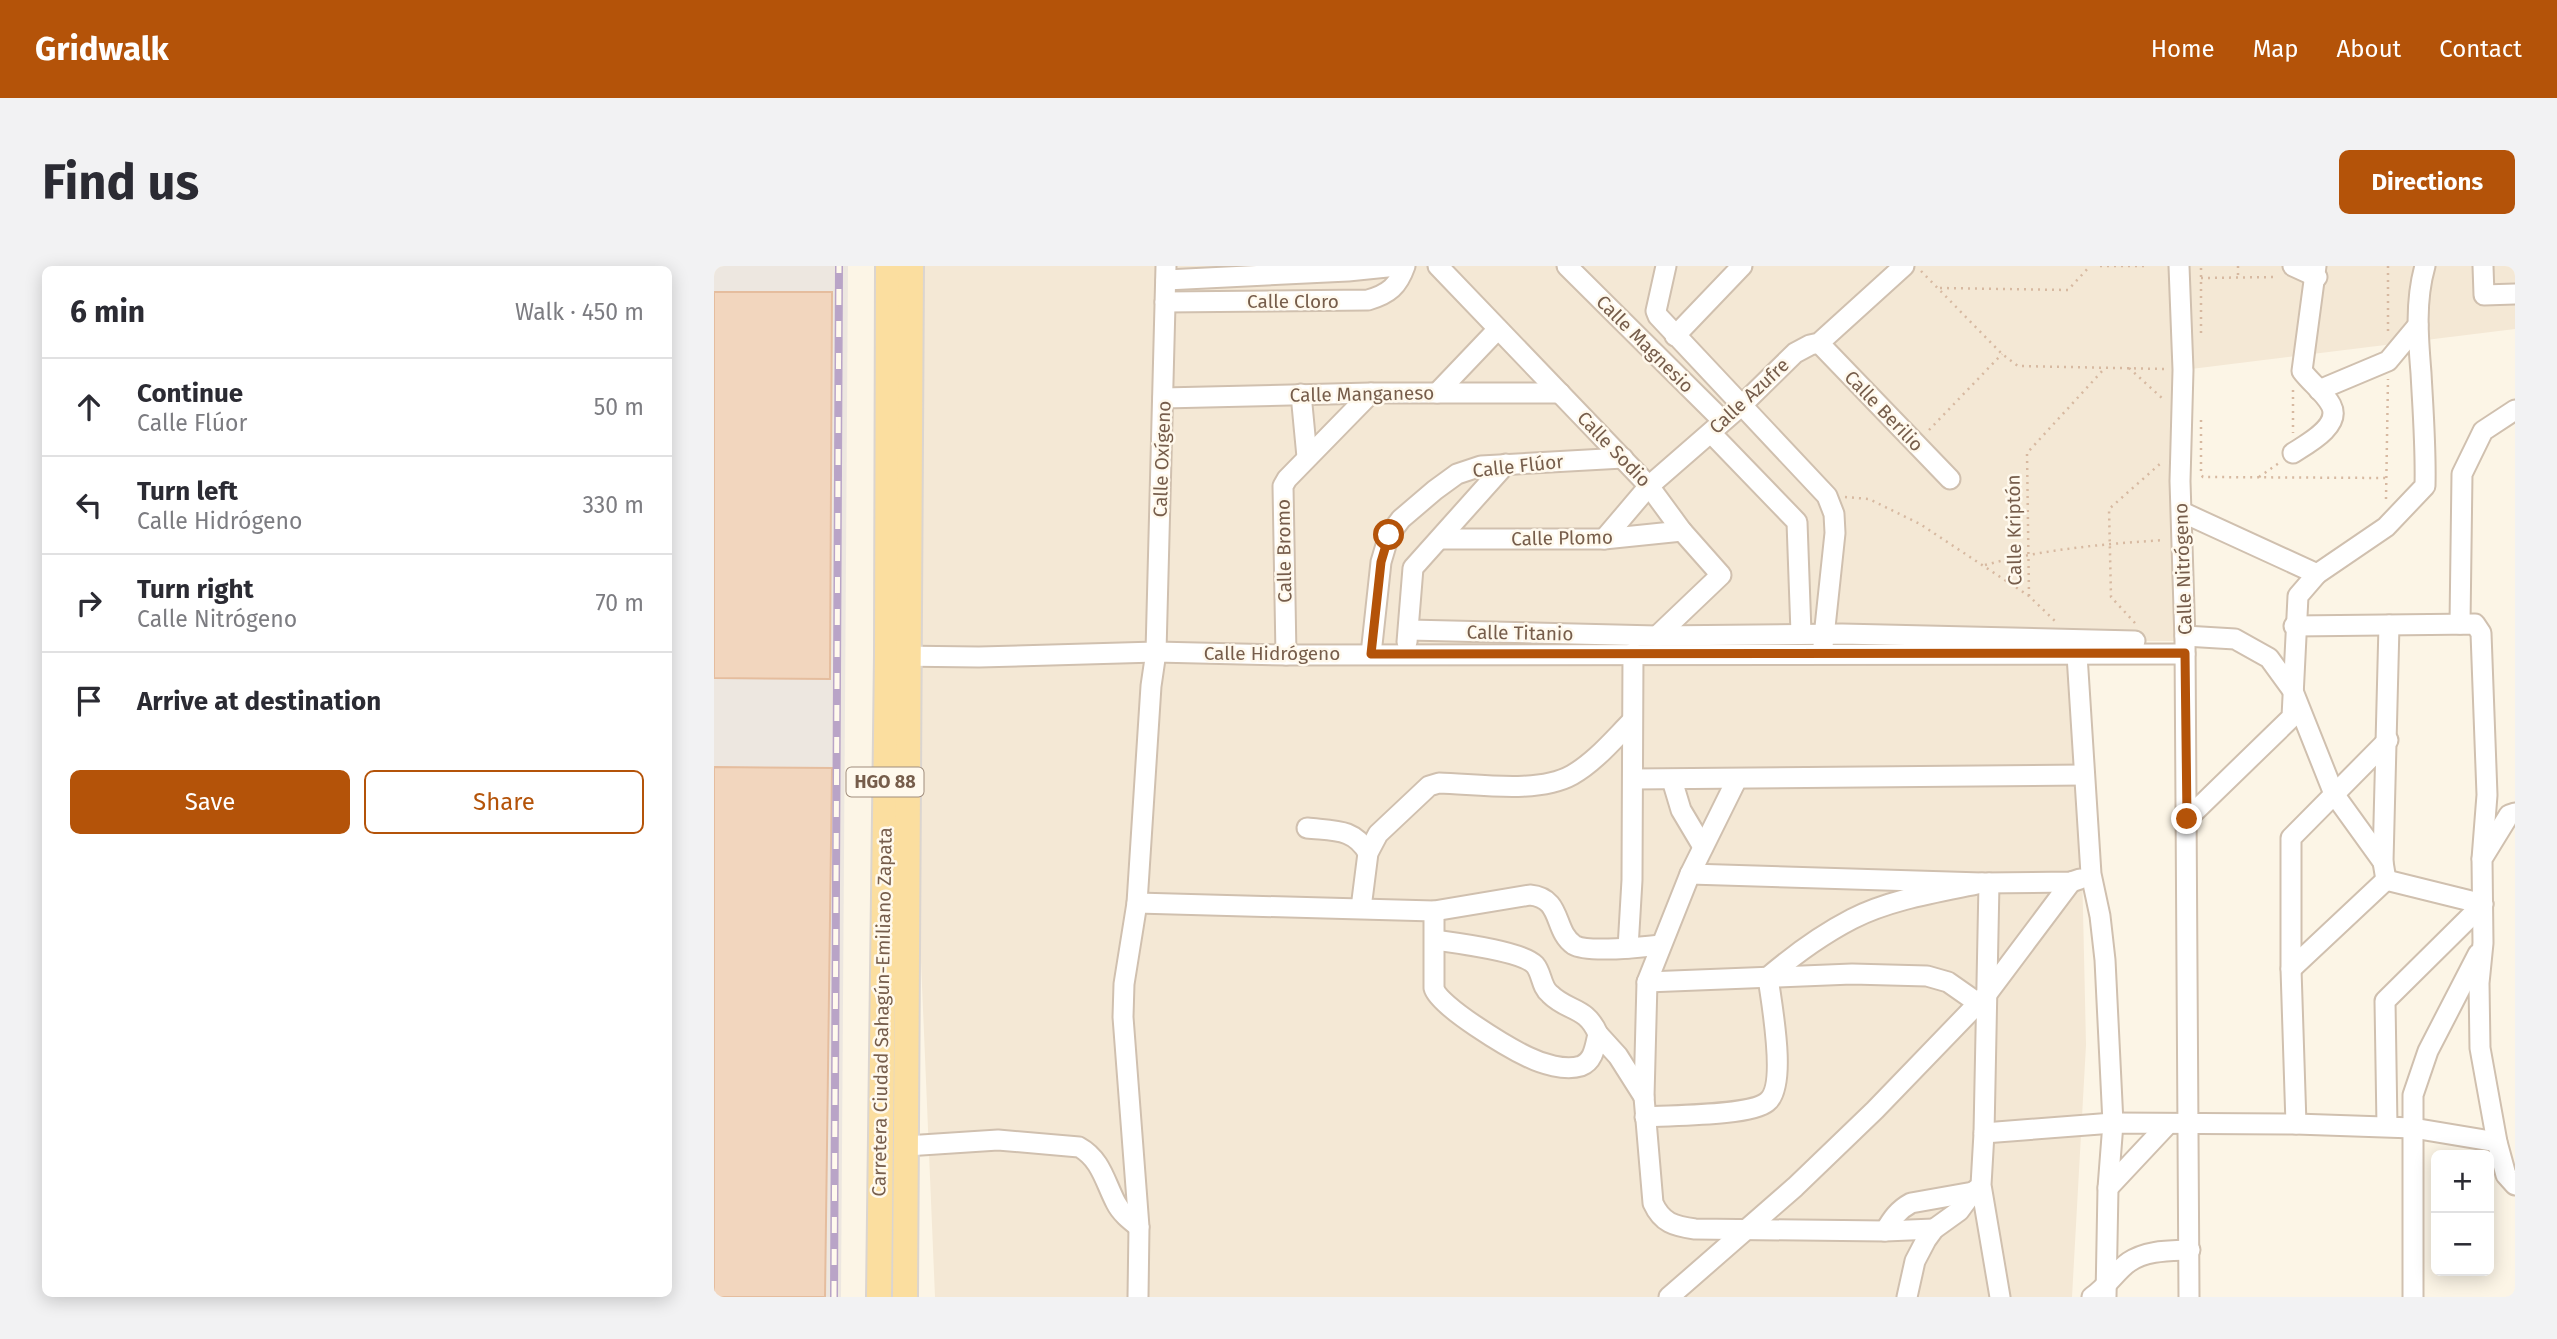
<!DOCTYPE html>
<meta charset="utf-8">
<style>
body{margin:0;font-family:"Fira Sans",sans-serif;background:#f2f2f3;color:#2b2b33}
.controls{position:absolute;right:21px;bottom:21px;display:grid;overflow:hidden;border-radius:10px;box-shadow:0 4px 18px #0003}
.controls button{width:63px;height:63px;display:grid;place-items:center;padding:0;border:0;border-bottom:2px solid #e1e1e2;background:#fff;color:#2b2b33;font:35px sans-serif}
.stop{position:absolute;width:21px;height:21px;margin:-16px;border:5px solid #b45309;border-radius:50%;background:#fff}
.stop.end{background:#b45309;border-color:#fff;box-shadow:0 2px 7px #0008}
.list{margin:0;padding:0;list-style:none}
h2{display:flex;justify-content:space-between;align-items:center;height:91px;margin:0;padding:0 28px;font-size:30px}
h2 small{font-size:23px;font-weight:400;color:#7c7c81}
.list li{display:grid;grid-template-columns:46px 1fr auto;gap:21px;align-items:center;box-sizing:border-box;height:98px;padding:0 28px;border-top:2px solid #e1e1e2}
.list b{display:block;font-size:26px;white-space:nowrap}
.list p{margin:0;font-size:23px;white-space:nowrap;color:#7c7c81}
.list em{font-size:23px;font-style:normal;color:#7c7c81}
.actions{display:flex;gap:14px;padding:21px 28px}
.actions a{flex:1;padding:16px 0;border:2px solid #b45309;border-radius:10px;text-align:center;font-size:24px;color:#b45309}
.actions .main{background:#b45309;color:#fff}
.icon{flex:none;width:38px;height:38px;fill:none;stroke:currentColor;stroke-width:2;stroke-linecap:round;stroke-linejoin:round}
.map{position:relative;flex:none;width:1801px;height:1031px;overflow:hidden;border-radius:10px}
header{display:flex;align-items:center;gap:42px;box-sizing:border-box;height:98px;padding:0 35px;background:#b45309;color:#fff}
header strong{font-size:33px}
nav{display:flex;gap:38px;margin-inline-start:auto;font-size:24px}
.intro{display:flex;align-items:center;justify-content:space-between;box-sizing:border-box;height:168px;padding:0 42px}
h1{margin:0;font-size:49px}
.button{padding:18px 32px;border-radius:10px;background:#b45309;color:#fff;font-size:24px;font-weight:700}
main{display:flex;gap:42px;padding:0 42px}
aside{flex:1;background:#fff;border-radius:10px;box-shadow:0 4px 18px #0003}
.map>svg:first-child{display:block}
.residential{fill:#f4e8d5}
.industrial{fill:#ede7e0}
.building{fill:#f2d6be;stroke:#e5bd9e;stroke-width:2}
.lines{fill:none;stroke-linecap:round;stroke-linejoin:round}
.minor-casing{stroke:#d0c0af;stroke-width:23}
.major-casing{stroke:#dbd5d0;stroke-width:28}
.path{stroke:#d7b9a1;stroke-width:2.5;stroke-dasharray:2 5;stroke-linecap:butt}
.minor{stroke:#fff;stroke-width:19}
.major{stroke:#fbde9f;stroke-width:24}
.rail-casing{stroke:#b9a4c7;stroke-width:8}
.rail{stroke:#fff9ed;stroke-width:5;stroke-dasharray:16;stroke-linecap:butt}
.route{stroke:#b45309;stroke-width:9}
.labels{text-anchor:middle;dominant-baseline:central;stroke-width:5;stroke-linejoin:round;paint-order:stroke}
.shield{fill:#fff9ed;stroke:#9f8c7c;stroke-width:2}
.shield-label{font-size:18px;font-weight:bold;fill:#765d4b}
.street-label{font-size:19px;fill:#765d4b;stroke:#fff9ed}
</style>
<header>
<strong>Gridwalk</strong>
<nav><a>Home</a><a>Map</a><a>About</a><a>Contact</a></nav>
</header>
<div class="intro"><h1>Find us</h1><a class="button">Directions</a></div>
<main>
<aside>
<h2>6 min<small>Walk · 450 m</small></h2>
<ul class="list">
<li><svg class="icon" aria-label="ahead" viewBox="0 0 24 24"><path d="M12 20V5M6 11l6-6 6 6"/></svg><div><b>Continue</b><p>Calle Flúor</p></div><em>50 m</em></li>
<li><svg class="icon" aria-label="left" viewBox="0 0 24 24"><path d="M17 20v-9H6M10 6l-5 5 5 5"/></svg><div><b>Turn left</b><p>Calle Hidrógeno</p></div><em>330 m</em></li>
<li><svg class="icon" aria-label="right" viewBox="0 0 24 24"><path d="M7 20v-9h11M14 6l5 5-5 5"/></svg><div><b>Turn right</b><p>Calle Nitrógeno</p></div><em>70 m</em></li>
<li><svg class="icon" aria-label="arrive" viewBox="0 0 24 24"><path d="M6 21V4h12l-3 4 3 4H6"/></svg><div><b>Arrive at destination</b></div></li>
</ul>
<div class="actions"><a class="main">Save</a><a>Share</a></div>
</aside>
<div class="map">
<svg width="1801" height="1031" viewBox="0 0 1801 1031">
<rect width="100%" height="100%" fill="#fcf5e6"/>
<path class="residential" d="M178,0H1801V63L1469,104L1471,375H1363L1372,779L1358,1031H221Z"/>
<path class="industrial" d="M0,0H134L127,1031H0Z"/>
<g class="building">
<path d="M0,26H118L116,413L0,412Z"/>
<path d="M0,501L118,502L111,1031H0Z"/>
</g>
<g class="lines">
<g class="minor-casing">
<g id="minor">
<path d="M724,0L935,220L968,265L1007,309L943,370"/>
<path d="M853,0L1009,155"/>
<path d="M952,0L942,45L944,50L1113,230L1120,248L1121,267L1109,380"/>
<path d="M1465,0L1469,104L1466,215L1471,375L1475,1031"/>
<path d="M1579,0L1603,11"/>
<path d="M1769,0L1770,29L1801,28"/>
<path d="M452,14L634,5L683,0"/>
<path d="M451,36L654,34C675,28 684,20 691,0"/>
<path d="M961,70L1028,0"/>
<path d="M1105,77L1236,213"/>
<path d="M1605,124L1674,95L1704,59"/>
<path d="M723,127L784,63"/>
<path d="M587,128L593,191"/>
<path d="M449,132L657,127H846"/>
<path d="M997,167L1083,256L1087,367"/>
<path d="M1579,187C1593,178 1628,160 1617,139C1610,126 1597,117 1588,105L1602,0"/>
<path d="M1468,246L1603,308"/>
<path d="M727,273H890L968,265"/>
<path d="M890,273L935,220L1028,139L1081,87L1096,79L1105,77L1190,0"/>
<path d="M1746,358L1748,208L1769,165L1801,144"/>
<path d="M1580,360L1761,358L1767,367L1773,529L1768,593"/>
<path d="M695,364L943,370L1128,368L1421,375"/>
<path d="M1471,370L1521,373L1555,392L1579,425L1620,528L1669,596"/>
<path d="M693,376L699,302L792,198"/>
<path d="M657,388L667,296L675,269L687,253L721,224L743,208L767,200L909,192"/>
<path d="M572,389L569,220L573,213L657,127"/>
<path d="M1363,389L1377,608L1386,650L1391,694L1399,857L1394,922L1392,1031"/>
<path d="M181,390L265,391L442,386L572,389L1471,388"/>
<path d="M919,513L1370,509"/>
<path d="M1023,513L976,608L933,716L930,831L939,937C948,957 960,960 981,963L1171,965L1220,963"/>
<path d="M958,514L967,544L989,581"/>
<path d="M1801,547L1795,549L1768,593L1769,677L1765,717L1766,782L1783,876L1792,909L1801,919"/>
<path d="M1473,553L1578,451L1584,330L1603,308L1672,261L1711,220C1712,182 1709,145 1707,107C1704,71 1701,35 1711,0"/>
<path d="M593,562C620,565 640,562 654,587"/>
<path d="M976,608L1268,617L1357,616L1366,613"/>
<path d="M1672,614L1669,596L1675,359"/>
<path d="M1672,614L1769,638"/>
<path d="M1275,617L1270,867L1267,919L1286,1031"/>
<path d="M423,637L720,645L816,629C849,632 839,665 860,679C873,687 930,681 947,679"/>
<path d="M647,642L654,587L664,568L715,520L725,517C764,518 824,528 858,509C881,496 900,473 918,455"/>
<path d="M720,645V722C724,740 795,782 814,791C828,798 851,805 867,800C880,795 881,780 884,768L904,790L930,831"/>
<path d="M721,674C742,677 808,685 821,699C828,707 827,721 836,728C854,746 872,740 884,768"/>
<path d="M914,682L918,614L919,387"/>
<path d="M1577,703L1672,614"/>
<path d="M933,716L1138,708L1213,710L1234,716L1264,737"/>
<path d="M931,851C956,849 1036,850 1053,836C1074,820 1057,736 1054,711C1081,688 1107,669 1138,653C1177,633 1225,626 1268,617"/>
<path d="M1582,858L1577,703V572L1674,474"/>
<path d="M1673,860L1671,735L1769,638"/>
<path d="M1270,867L1399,857L1582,858L1699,862L1783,876"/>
<path d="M192,880L284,874L365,881C387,893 391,916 402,937C407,947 416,954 425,961"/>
<path d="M1394,922L1454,858"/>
<path d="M1171,965C1178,953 1184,944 1197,937L1259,926L1263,923"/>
<path d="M424,1031L425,961L409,751L410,718L423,637L437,420L442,386L452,0"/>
<path d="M955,1031L1081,921L1161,844L1273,728L1357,616"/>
<path d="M1193,1031L1201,995L1212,974L1220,963L1245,945L1259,926"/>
<path d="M1378,1031C1393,1021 1403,1004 1415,996C1433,984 1455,985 1476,984"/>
<path d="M1699,1031V829L1714,785L1764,688"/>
</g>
</g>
<g class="major-casing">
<g id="major">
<path d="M165,1031L173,389L174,0"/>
<path d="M191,1031L197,0"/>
</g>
</g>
<g class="path">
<path d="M1386,0H1435"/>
<path d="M1524,0V11"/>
<path d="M1674,0V65"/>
<path d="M1207,5L1288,88L1304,100L1452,103"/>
<path d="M1487,12L1564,11"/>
<path d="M1226,22L1354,24L1376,0"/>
<path d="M1487,67V0"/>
<path d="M1415,102L1449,133"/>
<path d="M1579,124V167"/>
<path d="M1487,154V209L1489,211L1673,212"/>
<path d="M1215,164L1288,88"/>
<path d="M1545,211L1565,197"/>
<path d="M1131,231L1155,233L1206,258L1315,330L1342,356"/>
<path d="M1672,233L1674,113"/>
<path d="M1271,299C1331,283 1389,278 1451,274"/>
<path d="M1315,330L1313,187L1390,103"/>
<path d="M1421,357L1397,331L1395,243L1447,197"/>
</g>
<use href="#minor" class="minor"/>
<use href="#major" class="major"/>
<g class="rail-casing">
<path id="rail" d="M120,1031L125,0"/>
</g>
<use href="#rail" class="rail"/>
</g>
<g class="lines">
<path class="route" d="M675,269L667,296L657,388L1471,387L1473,553"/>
</g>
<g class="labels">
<rect class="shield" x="132.5" y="501.5" width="77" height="29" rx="5"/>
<g class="shield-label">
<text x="171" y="516">HGO 88</text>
</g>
<g class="street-label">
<text x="579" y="35">Calle Cloro</text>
<text transform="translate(931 78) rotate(45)">Calle Magnesio</text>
<text transform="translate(648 128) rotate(-1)">Calle Manganeso</text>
<text transform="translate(1035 130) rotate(-43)">Calle Azufre</text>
<text transform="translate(1170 145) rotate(46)">Calle Berilio</text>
<text transform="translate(900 183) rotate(46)">Calle Sodio</text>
<text transform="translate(448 193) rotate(-88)">Calle Oxígeno</text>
<text transform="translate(804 200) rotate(-6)">Calle Flúor</text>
<text transform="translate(1300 264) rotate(-91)">Calle Kriptón</text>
<text transform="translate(848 272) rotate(-1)">Calle Plomo</text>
<text transform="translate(570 285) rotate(-91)">Calle Bromo</text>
<text transform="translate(1469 303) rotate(-92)">Calle Nitrógeno</text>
<text transform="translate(806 367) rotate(1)">Calle Titanio</text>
<text x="558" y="387">Calle Hidrógeno</text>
<text transform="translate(168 746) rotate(-89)">Carretera Ciudad Sahagún-Emiliano Zapata</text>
</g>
</g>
</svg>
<div class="controls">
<button>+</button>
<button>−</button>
</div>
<div class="stop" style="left:675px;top:269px"></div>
<div class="stop end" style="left:1473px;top:553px"></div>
</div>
</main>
